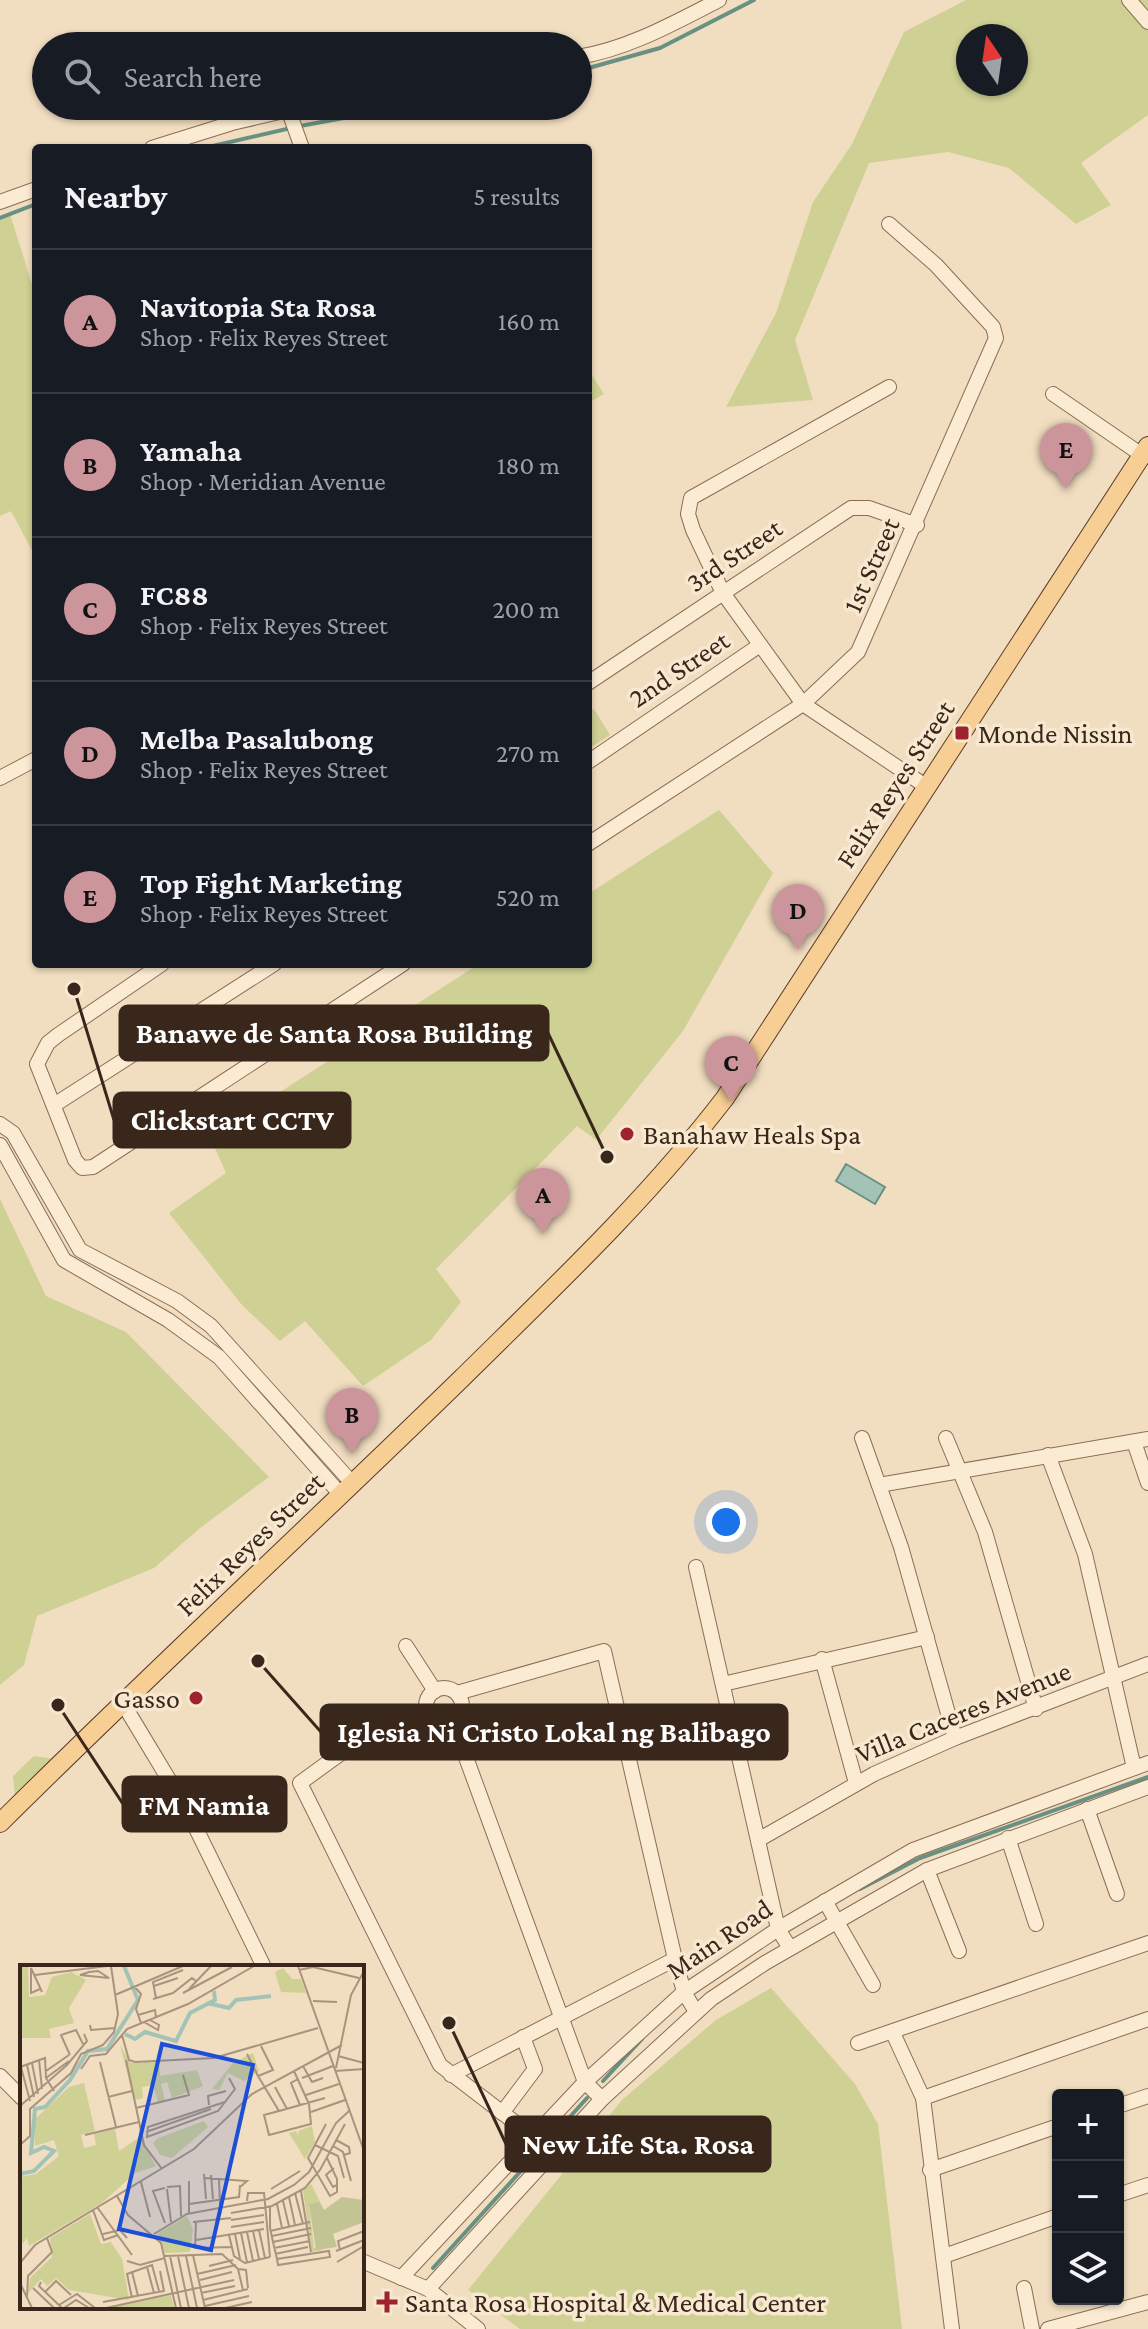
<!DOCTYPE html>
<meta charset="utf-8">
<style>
body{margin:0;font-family:"Crimson Pro",serif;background:#242831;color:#f1f3f6}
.controls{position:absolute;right:24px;bottom:24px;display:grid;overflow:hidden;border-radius:8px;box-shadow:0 2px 6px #0004}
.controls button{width:72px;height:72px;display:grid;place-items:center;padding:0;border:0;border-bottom:2px solid #363941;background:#171b24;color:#f1f3f6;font:40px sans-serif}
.compass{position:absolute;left:956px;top:24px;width:72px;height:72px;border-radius:50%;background:#171b24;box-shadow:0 2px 6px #0004;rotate:347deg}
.you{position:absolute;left:726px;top:1522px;width:28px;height:28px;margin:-20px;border:6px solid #fff;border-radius:50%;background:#1a73e8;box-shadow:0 0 0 12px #1a73e833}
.badge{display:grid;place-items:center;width:52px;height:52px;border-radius:50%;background:#cc959c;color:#111;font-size:26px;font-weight:700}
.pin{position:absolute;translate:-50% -66px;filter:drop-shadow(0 2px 4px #0008)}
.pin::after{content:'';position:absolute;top:42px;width:28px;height:24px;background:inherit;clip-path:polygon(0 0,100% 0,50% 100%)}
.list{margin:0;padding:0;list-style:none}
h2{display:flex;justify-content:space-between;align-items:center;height:104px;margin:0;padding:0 32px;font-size:34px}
h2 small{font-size:26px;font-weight:400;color:#9ea1a6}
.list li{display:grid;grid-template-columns:52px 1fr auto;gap:24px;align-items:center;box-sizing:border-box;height:144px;padding:0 32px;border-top:2px solid #363941}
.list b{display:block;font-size:30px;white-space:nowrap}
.list p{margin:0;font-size:26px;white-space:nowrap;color:#9ea1a6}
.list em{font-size:26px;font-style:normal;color:#9ea1a6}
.icon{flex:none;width:44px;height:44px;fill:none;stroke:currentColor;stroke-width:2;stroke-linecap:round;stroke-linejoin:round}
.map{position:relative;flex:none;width:1148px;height:2329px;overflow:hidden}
.search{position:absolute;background:#171b24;box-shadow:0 2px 6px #0004;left:32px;top:32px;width:560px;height:88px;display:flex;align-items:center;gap:20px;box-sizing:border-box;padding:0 28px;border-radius:44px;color:#9ea1a6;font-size:30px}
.panel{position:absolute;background:#171b24;box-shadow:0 2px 6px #0004;left:32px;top:144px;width:560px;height:824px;border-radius:8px}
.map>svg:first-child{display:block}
.green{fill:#cfd093;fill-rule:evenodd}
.water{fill:#a3c3b6;stroke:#699183;stroke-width:2}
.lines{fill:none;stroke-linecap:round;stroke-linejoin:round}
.stream{stroke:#699183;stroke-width:4}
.minor-casing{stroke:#8b6d56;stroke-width:16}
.major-casing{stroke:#583c2b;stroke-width:20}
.minor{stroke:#fbebd3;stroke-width:14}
.major{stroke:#f7ce94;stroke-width:18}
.poi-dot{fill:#9f222f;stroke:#f8e8d0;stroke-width:3}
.labels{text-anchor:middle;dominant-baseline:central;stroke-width:7;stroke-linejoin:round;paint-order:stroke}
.street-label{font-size:28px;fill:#3a271c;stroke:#f8e8d0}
.poi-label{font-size:28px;fill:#3a271c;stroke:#f8e8d0;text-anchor:start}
.inset-river{fill:none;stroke:#a3c3b6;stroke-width:4}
.inset-road{fill:none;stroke:#a8947e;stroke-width:2}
.view{fill:#1d4ed8;fill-opacity:0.15;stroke:#1d4ed8;stroke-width:4}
.inset-edge{fill:none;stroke:#3a271c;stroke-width:4}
.leader{fill:none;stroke:#3a271c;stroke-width:3}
.callout-dot{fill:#3a271c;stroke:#f8e8d0;stroke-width:3}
.callout{fill:#3a271c;stroke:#3a271c;stroke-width:3}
.callout-label{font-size:30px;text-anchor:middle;font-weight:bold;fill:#fff}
</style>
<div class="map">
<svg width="1148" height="2329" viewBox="0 0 1148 2329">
<rect width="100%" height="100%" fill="#f1ddc0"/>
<g class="green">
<path d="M966,0H1148V115L1081,163L1111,205L1076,224L1009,168L948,152L869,163L795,340L813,400L726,407L776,313L813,202L852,144L904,32ZM968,36H1016V84H968Z"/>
<path d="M10,214L36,297V558L11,511L0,516V218Z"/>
<path d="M588,369L604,394L588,403Z"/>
<path d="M594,709L610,735L588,749V712Z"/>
<path d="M719,810L773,873L683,1031L596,1140L577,1126L436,1269L461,1302L431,1340L363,1386L305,1321L280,1341L242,1305L169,1213L226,1173L210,1137L479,964H588V894Z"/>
<path d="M0,1199L46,1296L126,1332L269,1477L200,1528L154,1568L37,1616L24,1665L0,1685Z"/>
<path d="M34,1756L55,1759L15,1796L13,1776Z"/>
<path d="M771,1988L855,2084L878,2124L902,2329H520L468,2290L622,2100L716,2020Z"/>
</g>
<path class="water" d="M846,1164L885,1187L875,1204L836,1181Z"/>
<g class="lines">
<g class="stream">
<path d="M578,71L660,48L754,0"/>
<path d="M300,126L409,106"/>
<path d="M204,148L291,128"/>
<path d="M0,218L36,204"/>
<path d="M860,1889L920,1858L1148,1777"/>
<path d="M603,2081L642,2039"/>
<path d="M433,2268L587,2098"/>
</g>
<g class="minor-casing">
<g id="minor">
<path d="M1129,0L1148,22"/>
<path d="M578,57C628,49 674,23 719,0"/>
<path d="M288,109L302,148"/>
<path d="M152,148L232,123L305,106"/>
<path d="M0,202L36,189"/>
<path d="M889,387L691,498L688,514L693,530L723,593L803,704L927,787"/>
<path d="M1053,394L1142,455"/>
<path d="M588,683L851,508H869L917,525"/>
<path d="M588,762L760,645"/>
<path d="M0,778L36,759"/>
<path d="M588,844L803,704L858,652L996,338L993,327L936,265L889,224"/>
<path d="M162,964L58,1035L48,1043L37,1064L75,1160L82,1168L93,1167L403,964"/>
<path d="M54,1105L274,964"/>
<path d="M0,1124L13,1133L80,1250L177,1301L211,1326L353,1484"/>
<path d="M0,1145L64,1260L168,1320L219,1357L342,1496"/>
<path d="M862,1438L901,1547L955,1738"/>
<path d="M946,1438L985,1532L1036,1709"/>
<path d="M1134,1442L1148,1483"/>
<path d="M1048,1455L1085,1554L1134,1768"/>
<path d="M879,1485L1148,1439"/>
<path d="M696,1567L778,1929L790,1948"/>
<path d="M406,1646L435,1691"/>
<path d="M822,1659L856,1783"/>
<path d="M723,1684L927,1637"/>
<circle cx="444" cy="1706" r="18"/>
<path d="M457,1693L604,1651L675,1959L684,1992L696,2012"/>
<path d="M124,1705L186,1808L264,1967"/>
<path d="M427,1711L366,1735L300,1783L440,2065L534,2137"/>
<path d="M453,1722L585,2082L602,2099"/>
<path d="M1087,1809L1117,1894"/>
<path d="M1008,1838L1036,1924"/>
<path d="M758,1840L874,1774L955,1738L1148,1664"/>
<path d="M927,1870L959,1951"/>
<path d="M825,1901L873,1985"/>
<path d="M893,2033L923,2098L952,2329"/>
<path d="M858,2043L1148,1943"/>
<path d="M451,2075L675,1959"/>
<path d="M0,2076L22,2098"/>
<path d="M923,2098L1148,2019"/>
<path d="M1118,2106L1148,2096"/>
<path d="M502,2113L535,2069L523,2037"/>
<path d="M930,2170L1058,2126"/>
<path d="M1118,2195L1148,2185"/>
<path d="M944,2256L1058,2216"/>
<path d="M362,2261L428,2289L478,2329"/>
<path d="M401,2278L585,2082L684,1992L778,1929L913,1850L1148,1763"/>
<path d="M1024,2288L1032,2329"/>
<path d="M428,2289L602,2099L711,1999L765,1963L927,1870L1148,1787"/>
<path d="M1048,2329L1148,2302"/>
</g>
</g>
<g class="major-casing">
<path id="major" d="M0,1823C151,1673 308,1528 461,1379C553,1288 646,1201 725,1098L1148,446"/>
</g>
<use href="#minor" class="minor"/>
<use href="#major" class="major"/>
</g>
<g class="poi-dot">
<rect x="954" y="725" width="16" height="16" rx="4"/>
<circle cx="627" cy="1134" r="8"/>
<circle cx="196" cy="1698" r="8"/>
<path d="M383 2290h8v8h8v8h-8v8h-8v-8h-8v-8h8z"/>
</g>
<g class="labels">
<g class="street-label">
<text transform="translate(734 555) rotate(-34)">3rd Street</text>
<text transform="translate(871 565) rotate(-66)">1st Street</text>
<text transform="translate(679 669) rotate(-34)">2nd Street</text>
<text transform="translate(895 784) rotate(-57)">Felix Reyes Street</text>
<text transform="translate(250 1544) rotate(-44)">Felix Reyes Street</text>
<text transform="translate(963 1712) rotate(-22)">Villa Caceres Avenue</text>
<text transform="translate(719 1939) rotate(-34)">Main Road</text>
</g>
<g class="poi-label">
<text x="978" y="733">Monde Nissin</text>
<text x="643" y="1134">Banahaw Heals Spa</text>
<text x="180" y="1698" text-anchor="end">Gasso</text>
<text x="405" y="2302">Santa Rosa Hospital &amp; Medical Center</text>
</g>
</g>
<g transform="translate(20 1965)">
<rect width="344" height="344" fill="#f1ddc0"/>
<path d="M0,1H16L8,2L9,32L25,30L32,12L51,7L66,15L49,43L54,58L29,64L31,73H0ZM263,3L272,14H281L286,28L261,27L255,7ZM100,80L111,98L139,96L140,111L177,105L183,121L152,133L147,117L141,119L145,135L138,137L133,120L122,122L123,133L114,135ZM233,88L239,106L224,116L208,108L199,125L192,124L213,98ZM64,118L75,166L61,170L64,183L76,180L74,169L95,164L99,186L120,172L136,201L115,208L82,238L9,281L7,273L0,282V212L16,209L39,191L34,175L15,181L14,155L49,122ZM184,156L188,162L152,193L140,190L133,178L138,173ZM292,161L295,177L285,194L269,168L276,166L279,172L278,166ZM291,219L300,237L289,240L294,283L304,285L292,287L283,225ZM70,249L81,279L91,277L102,294L109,335L49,325L36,313L27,321L21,314L8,328L15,343L8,328L10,313L32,292L30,273ZM167,251L173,264L170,287L145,288L137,269ZM151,330L154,343H90Z" fill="#cfd093"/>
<path d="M322,232L344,235V257L313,269L317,282L296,285L289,239L300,237L304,245Z" fill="#c3c493"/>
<path class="inset-river" d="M187,38L209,43L216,35L251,31M105,69L115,74L125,67L156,76L170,48L195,35L194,26M0,209L14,206L34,186L24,182L11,188L15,144L25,142L50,115L68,86L87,84L118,35L104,1"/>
<path class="inset-road" d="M278,1L344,186M303,1H337M11,3L22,27M11,3V28L20,24M279,5L293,2L339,13M78,6L89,13L60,10L69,7ZM15,10L87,1M114,21L121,29L116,44L121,58M134,21L158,13M169,24L191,1M163,28L212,2M95,30L163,1M136,33L133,17L163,5M133,34L153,28L172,13L176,16M293,36L317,37M118,50L135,45L136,52M124,57L138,65L139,60L130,55M70,60L71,65L95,63M102,70L109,95L115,97L194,93L298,63M241,81L253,105L238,111L259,146L305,133M227,89L238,111M50,90L41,70L56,65L63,79M318,91L344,98M19,95L22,124M106,95L124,180L142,204M80,97L96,162M12,98L18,129M7,100L14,132M283,101L292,117L303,113M0,102L25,93L26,113L34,126M1,102L10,136M316,103L331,30L344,6M61,104L70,91L86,89L107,64L168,39L234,1M26,106L49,90M315,106L344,104M26,113L49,96M282,113L313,101M278,114L271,118L280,140M255,122L267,144M286,130L319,119M88,132L112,126M205,137L128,162L127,172L198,146L205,137L215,124L209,113M189,140L188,131L206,126M0,141L47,100L67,76L64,69M116,143L169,130L163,110M259,146L244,150L249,170L291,159L289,139L274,106M291,147L325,135M306,159L288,193L310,231L317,227V214L307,193M126,167L191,144M65,170L119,157M316,175L329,182L330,188L324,190M0,180L10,171V144L51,108L61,89L83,80L94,67L98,49L91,1M295,180L318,191L324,213M313,181L323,187L331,216M314,203L306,210L313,222L317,220M184,209L186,234M191,210L193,234M185,213L227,216L220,222M199,214L200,240M169,216V248M121,217L130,252M147,222L160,221L161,251M145,223L133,226L145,258M147,224L151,257M251,224L280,206M281,226L291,287M275,228L283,259M97,231L108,250L141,278L156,343M269,232L275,260M227,236L228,228H244L250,292M263,236L269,261M169,239L219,232L220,220M257,239L262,263M77,242L112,290M250,242V263L253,277L257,294L258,300L310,292L309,286L257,294M73,245L84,275L98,270M211,248L252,241L285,223L300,205L325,159M211,255L244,250M173,257L211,253M176,257L175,283L212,282M211,262L244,257M239,265L245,293M233,266L239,294M250,266L290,257M227,267L233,296M221,268L227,297M83,269L100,265L107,273M134,269L167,249L248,234L274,220L289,207L316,158L329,146M215,269L220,294M209,270L214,291L225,298L250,292M252,271L291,263M176,275L244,264M253,277L291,269M254,283L290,276M320,285L318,276L344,266M316,286L344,275M255,289L288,282M173,290L185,343M145,291L202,289L218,304L223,325M150,291L161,343M158,291L169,343M166,291L177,343M107,296L120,300L145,293M317,297L344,281M0,298L15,280L174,184L232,129L322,80M189,301L213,295M127,302L134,328M218,304L226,305L228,323M112,307L118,331M177,309L216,300M180,315L212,307M21,317L19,321L42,343M0,318L12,343M13,323L34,343M25,327L36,316L51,330M181,328L215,321M7,332L8,311L32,287L27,273M112,333L107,309L132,300L139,326M183,335L228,324M83,337L144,326L140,306M39,340L57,329L75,343M185,341L229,331M44,343L56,335L69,343M86,343L214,315M205,343L232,337"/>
<path class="view" d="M142,79L233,100L191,285L99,264Z"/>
<rect width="344" height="344" class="inset-edge"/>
</g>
<path class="leader" d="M607 1157L548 1033M74 989L114 1120M258 1661L321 1732M58 1705L123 1804M449 2023L506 2144"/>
<g class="callout-dot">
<circle cx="607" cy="1157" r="8"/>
<circle cx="74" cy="989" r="8"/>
<circle cx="258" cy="1661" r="8"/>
<circle cx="58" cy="1705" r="8"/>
<circle cx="449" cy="2023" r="8"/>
</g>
<g class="callout">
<rect x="120" y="1006" width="428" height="54" rx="8"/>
<rect x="114" y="1093" width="236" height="54" rx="8"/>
<rect x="321" y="1705" width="466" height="54" rx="8"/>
<rect x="123" y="1777" width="163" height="54" rx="8"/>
<rect x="506" y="2117" width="264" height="54" rx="8"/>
</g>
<g class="callout-label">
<text x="334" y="1043">Banawe de Santa Rosa Building</text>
<text x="232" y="1130">Clickstart CCTV</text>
<text x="554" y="1742">Iglesia Ni Cristo Lokal ng Balibago</text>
<text x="204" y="1815">FM Namia</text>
<text x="638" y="2154">New Life Sta. Rosa</text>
</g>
</svg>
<div class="controls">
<button>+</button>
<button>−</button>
<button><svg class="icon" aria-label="layers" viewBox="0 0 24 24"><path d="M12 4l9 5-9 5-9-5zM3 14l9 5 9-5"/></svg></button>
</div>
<svg class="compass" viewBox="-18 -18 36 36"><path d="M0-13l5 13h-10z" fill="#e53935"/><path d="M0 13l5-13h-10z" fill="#9ea1a6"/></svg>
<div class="you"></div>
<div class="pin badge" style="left:543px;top:1234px">A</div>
<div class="pin badge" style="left:352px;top:1454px">B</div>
<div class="pin badge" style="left:731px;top:1102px">C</div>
<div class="pin badge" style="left:798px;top:950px">D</div>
<div class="pin badge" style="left:1066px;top:489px">E</div>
<div class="search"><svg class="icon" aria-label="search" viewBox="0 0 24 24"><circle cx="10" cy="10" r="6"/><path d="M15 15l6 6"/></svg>Search here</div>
<section class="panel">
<h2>Nearby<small>5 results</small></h2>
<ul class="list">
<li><span class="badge">A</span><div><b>Navitopia Sta Rosa</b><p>Shop · Felix Reyes Street</p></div><em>160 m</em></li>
<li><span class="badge">B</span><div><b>Yamaha</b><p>Shop · Meridian Avenue</p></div><em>180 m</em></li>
<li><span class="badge">C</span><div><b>FC88</b><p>Shop · Felix Reyes Street</p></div><em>200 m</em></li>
<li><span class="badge">D</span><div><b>Melba Pasalubong</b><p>Shop · Felix Reyes Street</p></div><em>270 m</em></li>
<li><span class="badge">E</span><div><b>Top Fight Marketing</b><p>Shop · Felix Reyes Street</p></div><em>520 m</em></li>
</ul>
</section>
</div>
